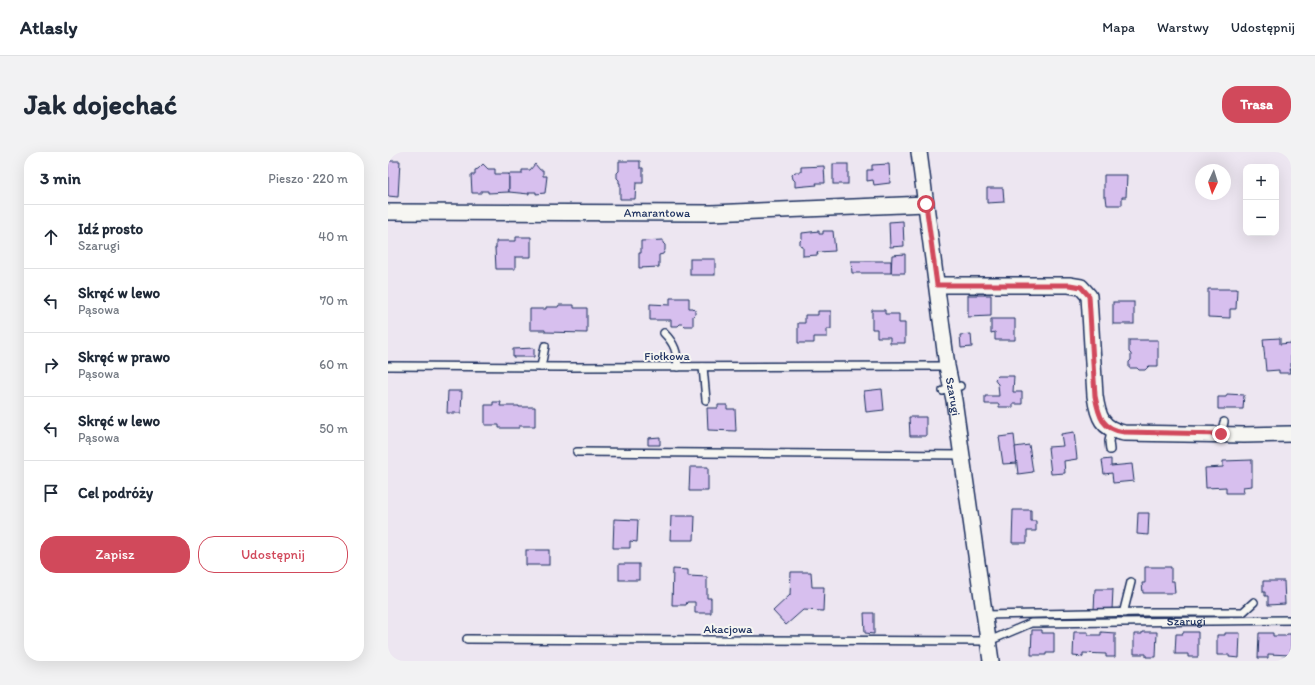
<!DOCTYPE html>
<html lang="pl">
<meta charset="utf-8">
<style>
body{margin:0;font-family:Itim,sans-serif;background:#f2f2f3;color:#1f2937}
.controls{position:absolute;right:12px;top:12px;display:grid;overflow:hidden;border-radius:8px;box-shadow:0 4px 16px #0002}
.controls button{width:36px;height:36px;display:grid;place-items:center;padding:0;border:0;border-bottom:1px solid #e0e1e3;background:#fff;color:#1f2937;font:20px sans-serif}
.compass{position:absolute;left:807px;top:12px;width:36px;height:36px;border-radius:50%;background:#fff;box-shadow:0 4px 16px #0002;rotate:184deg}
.stop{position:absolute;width:12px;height:12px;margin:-9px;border:3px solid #d1495b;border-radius:50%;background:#fff}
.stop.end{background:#d1495b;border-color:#fff;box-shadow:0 1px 4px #0008}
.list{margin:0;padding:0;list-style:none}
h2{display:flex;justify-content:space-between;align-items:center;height:52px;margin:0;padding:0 16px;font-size:17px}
h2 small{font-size:13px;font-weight:400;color:#747a83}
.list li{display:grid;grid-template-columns:26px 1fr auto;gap:12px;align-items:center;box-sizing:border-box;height:64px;padding:0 16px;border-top:1px solid #e0e1e3}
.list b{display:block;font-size:15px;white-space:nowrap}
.list p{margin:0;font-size:13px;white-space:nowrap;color:#747a83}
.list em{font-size:13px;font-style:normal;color:#747a83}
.actions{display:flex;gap:8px;padding:12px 16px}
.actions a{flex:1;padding:9px 0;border:1px solid #d1495b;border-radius:16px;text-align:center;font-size:14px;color:#d1495b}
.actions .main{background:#d1495b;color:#fff}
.icon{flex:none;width:22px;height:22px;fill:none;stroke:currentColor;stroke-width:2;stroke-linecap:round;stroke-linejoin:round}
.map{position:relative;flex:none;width:903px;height:509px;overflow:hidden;border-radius:16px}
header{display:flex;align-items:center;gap:24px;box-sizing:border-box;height:56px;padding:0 20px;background:#fff;border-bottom:1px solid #e0e1e3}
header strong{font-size:19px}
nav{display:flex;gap:22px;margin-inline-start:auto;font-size:14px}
.intro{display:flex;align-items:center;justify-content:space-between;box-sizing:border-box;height:96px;padding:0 24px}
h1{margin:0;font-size:28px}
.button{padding:10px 18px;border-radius:16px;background:#d1495b;color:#fff;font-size:14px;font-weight:700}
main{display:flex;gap:24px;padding:0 24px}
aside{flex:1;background:#fff;border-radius:16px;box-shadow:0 4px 16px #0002}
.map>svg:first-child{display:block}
.building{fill:#d7bfee;stroke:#1b2f5e}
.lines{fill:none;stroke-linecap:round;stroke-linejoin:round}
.lane-casing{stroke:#1b2f5e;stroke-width:10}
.street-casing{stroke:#1b2f5e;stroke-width:18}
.lane{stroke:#f6f6f2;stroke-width:7}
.street{stroke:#f6f6f2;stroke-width:15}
.route{stroke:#d1495b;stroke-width:5}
.labels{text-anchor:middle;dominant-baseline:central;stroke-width:4;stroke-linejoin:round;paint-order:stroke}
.street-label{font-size:12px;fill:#1b2f5e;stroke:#f6f6f2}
</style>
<header>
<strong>Atlasly</strong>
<nav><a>Mapa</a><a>Warstwy</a><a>Udostępnij</a></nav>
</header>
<div class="intro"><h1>Jak dojechać</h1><a class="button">Trasa</a></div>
<main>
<aside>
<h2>3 min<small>Pieszo · 220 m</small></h2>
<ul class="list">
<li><svg class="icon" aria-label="ahead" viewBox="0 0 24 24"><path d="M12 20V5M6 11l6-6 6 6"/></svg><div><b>Idź prosto</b><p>Szarugi</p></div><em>40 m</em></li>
<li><svg class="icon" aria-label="left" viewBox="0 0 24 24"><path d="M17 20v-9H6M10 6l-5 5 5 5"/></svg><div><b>Skręć w lewo</b><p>Pąsowa</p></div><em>70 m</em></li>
<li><svg class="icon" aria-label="right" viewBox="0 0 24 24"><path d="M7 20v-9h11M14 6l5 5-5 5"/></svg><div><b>Skręć w prawo</b><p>Pąsowa</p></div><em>60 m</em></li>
<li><svg class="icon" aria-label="left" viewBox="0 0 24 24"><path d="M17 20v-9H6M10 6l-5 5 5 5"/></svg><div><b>Skręć w lewo</b><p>Pąsowa</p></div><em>50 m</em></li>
<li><svg class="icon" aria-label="arrive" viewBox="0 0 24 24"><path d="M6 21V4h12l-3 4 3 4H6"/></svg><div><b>Cel podróży</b></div></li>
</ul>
<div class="actions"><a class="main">Zapisz</a><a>Udostępnij</a></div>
</aside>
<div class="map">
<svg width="903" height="509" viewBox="0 0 903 509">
<rect width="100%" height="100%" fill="#ede6f1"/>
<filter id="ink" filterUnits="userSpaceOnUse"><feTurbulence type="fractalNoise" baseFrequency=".025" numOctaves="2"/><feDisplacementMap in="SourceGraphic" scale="8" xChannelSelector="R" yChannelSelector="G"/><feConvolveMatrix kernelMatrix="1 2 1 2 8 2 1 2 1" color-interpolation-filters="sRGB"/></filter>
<g filter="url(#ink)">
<g class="building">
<path d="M0,9H12L10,45L0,44Z"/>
<path d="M231,9H252V16H255V31H248L247,47H232V31H231V28L229,26V21L231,19Z"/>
<path d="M95,12L100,17H107V22H121V40L100,41V39H93V41H84L83,23H87V18L90,17Z"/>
<path d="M147,12L152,18H155V24H159L157,41L148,42V40H141V42L121,40V22H134V18H142Z"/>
<rect x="445" y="12" width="15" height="20"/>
<path d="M501,12L502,31L486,33L485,28L479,29V18H484V13Z"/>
<path d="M436,14L437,31H428L429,33L407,35V29L405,27L404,23L407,20H413V15Z"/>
<path d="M716,23H739L738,45H734V53H719L718,45H716Z"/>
<path d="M599,36H615L616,50L599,51Z"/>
<path d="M515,69L516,94L502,95L501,70Z"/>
<path d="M431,79V82H435V79H445L447,99L429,100L430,103L415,104V95L412,93V89L414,87V81Z"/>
<path d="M128,85H143V105H127V117H108L107,96H108V89H128Z"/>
<path d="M275,88V91L277,93V98L275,102L271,103V115L251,116V101H253V89Z"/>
<path d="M517,102V121H503L504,103Z"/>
<rect x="302" y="107" width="25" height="16"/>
<path d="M463,109H503V121H464Z"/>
<path d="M820,137H849L848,157H842V166L820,165Z"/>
<path d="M580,143H603V164L580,165Z"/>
<path d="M282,146H301V156H305L307,158V162L305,164V174H297L295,172H292L290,174H283V168H262V152L282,153Z"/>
<rect x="725" y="150" width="21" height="22"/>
<path d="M171,153H186V156H199V181L157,180V178H142V157H158V155H170Z"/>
<path d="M484,158H497V162H511V171H517V191H502V185H489V177H484Z"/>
<path d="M430,159H443V177H439V185H426V191H410V171H417V163H430Z"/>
<path d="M603,167H627V188H607V180L603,181Z"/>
<path d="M583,182L584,195L573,196L572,183Z"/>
<path d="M892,186V192L903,191V217H901L902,221H891V218L878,219L875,187Z"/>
<path d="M741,188H770V214H761L757,218H751L749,216H741V210L743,208V202L741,200Z"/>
<path d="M146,196V205H125V197Z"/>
<path d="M610,224H626L625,240H634V252H625V255H611V252H597V244H611L610,232L608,230L607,227Z"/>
<path d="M494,237L496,258L478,260L476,239Z"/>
<path d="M60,239H74L73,261H59Z"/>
<path d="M839,242L856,243L855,257H830V245H838Z"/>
<path d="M105,250H113L112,254H131V255H147V274H131V276H111V273H97V253H105Z"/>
<path d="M330,253H339V257H347L348,279L320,278L319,256H330Z"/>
<path d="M521,265H538V284H522Z"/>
<path d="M686,280L689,307L676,309L677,321L663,322L660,295L675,294L673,282Z"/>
<path d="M626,283L629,311L615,312L611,285Z"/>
<path d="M272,285V293H260V286Z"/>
<path d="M641,293L645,320L630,322L627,295Z"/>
<path d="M723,307V314L744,312L746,329L725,331L724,321L716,322L714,308Z"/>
<path d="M864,308V334L855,335L856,341H838V335L818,336L817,316L835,315V309Z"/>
<path d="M302,315H320V339H301Z"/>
<path d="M625,358H643V369H648V379H639V391H624Z"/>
<path d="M750,361H761L760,383L749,382Z"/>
<path d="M283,364H307L306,388H282Z"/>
<path d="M226,367L250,368L249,390L242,389V396H225Z"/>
<rect x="138" y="398" width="23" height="15"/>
<rect x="231" y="412" width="20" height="16"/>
<path d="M757,415H783V429H786L787,441H755L754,431H757Z"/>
<path d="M285,417L300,418V424L319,425V446H323V461H307V450H299L298,453H284Z"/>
<path d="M403,420H423L424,435H436L435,459L415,458L398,473L385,459L402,443Z"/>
<path d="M875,429H896L897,452L880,453V444H877V440H875Z"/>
<path d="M707,437H725L724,458H706Z"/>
<path d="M476,461H486V482L477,481Z"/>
<path d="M644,478H654V481H666V501H658V503H643Z"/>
<path d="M686,480H700V483H713V480L727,481V505H718V502L695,501V505L685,504Z"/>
<path d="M754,480H769L768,505H758V502H746V482H754Z"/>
<path d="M795,480H810V505H800V502H787L788,482H795Z"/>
<path d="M837,481H852L851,506L841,505V503H829V483H837Z"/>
<path d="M871,481H885V484H898L899,482H903V503L880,502V506H870Z"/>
</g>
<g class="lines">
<g class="lane-casing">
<g id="lane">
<path d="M276,181C287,192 289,200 290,215"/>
<path d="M0,214L180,215L559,214"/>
<path d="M153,215L157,194"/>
<path d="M315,215L318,248"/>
<path d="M555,239L572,234"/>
<path d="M833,282L836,270"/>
<path d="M722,298L721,289L724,277"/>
<path d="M189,300L574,303"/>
<path d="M736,461V458L743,430"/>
<path d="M597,463L756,460H855L866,450"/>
<path id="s1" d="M79,487L601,489L643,471L903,468"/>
</g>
</g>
<g class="street-casing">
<g id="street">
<path id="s2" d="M531,0L559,214L566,248L603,509"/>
<path id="s3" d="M0,60L324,61L538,52"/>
<path d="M549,133H681L693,135L701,144L707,244C710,265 714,277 736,281L856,283L903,282"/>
</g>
</g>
<use href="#lane" class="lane"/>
<use href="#street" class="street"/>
</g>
</g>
<g class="lines" filter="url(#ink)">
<path class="route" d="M538,52L549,133H682L693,135L701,144L707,244C711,265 714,277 736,280L833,282"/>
</g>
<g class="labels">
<g class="street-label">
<text stroke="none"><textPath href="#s3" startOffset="269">Amarantowa</textPath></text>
<text x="279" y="204">Fiołkowa</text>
<text stroke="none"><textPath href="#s2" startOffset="247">Szarugi</textPath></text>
<text stroke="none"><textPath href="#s1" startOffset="723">Szarugi</textPath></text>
<text x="340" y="477">Akacjowa</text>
</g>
</g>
</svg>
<div class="controls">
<button>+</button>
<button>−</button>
</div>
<svg class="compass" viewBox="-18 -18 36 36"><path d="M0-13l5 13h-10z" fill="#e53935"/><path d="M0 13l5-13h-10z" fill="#747a83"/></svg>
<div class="stop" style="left:538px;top:52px"></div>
<div class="stop end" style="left:833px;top:282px"></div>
</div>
</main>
